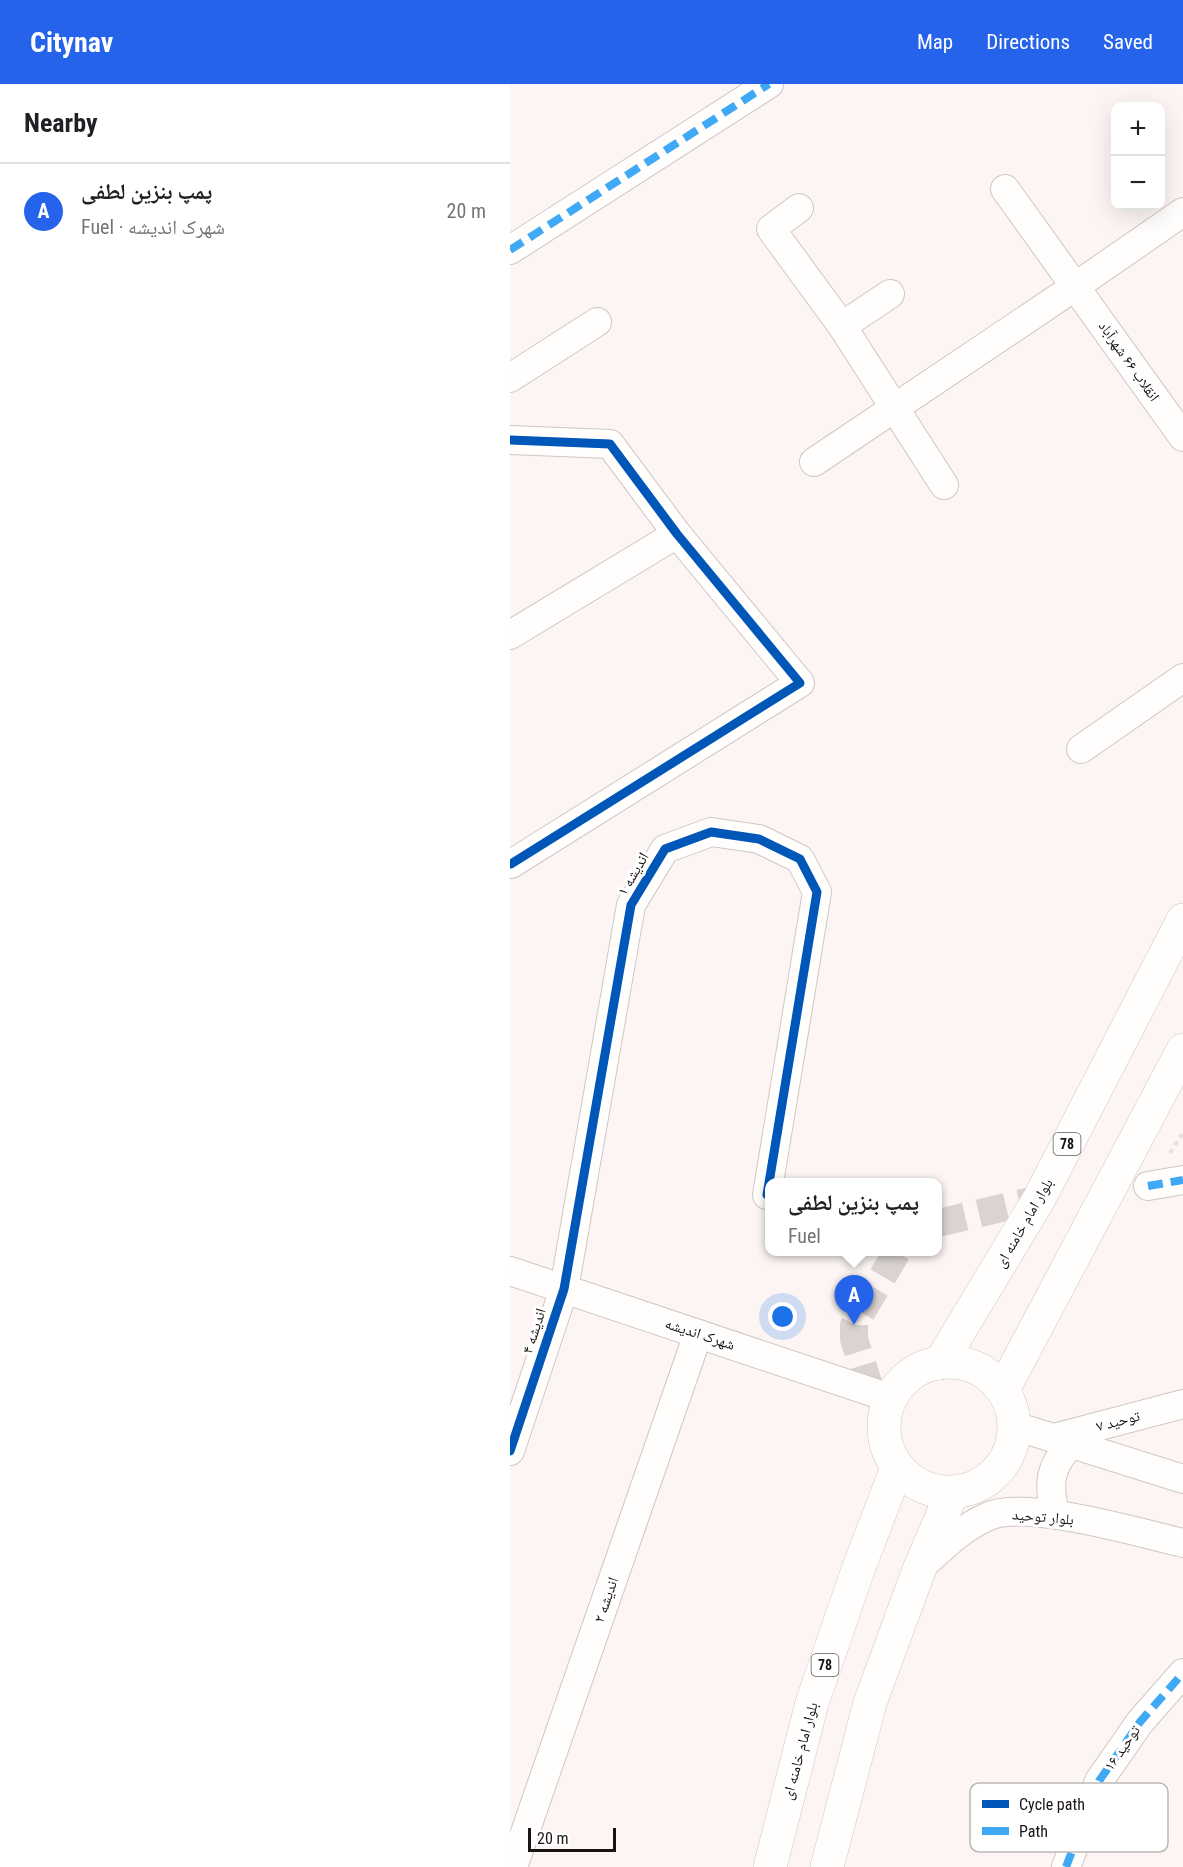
<!DOCTYPE html>
<meta charset="utf-8">
<style>
body{margin:0;font-family:"Roboto Condensed","Noto Naskh Arabic",sans-serif;background:#f2f2f2;color:#202124}
.controls{position:absolute;right:18px;top:18px;display:grid;overflow:hidden;border-radius:12px;box-shadow:0 6px 24px #0002}
.controls button{width:54px;height:54px;display:grid;place-items:center;padding:0;border:0;border-bottom:2px solid #e0e0e0;background:#fff;color:#202124;font:30px sans-serif}
.scale{position:absolute;left:18px;bottom:15px;width:88px;box-sizing:border-box;padding-left:6px;border:3px solid #1a1313;border-top:0;font-size:16px;line-height:21px;white-space:nowrap;color:#1a1313;-webkit-text-stroke:4px #fff;paint-order:stroke}
.you{position:absolute;left:273px;top:1233px;width:21px;height:21px;margin:-15px;border:4px solid #fff;border-radius:50%;background:#1a73e8;box-shadow:0 0 0 9px #1a73e833}
.badge{display:grid;place-items:center;width:39px;height:39px;border-radius:50%;background:#2563eb;color:#fff;font-size:20px;font-weight:700}
.pin{position:absolute;translate:-50% -50px;filter:drop-shadow(0 2px 3px #0008)}
.pin::after{content:'';position:absolute;top:32px;width:21px;height:18px;background:inherit;clip-path:polygon(0 0,100% 0,50% 100%)}
.popup{position:absolute;left:255px;top:1094px;width:177px;height:78px;box-sizing:border-box;display:grid;place-content:center;border-radius:12px;background:#fff;filter:drop-shadow(0 2px 4px #0005);font-size:20px;white-space:nowrap;color:#757577}
.popup b{font-size:22px;color:#202124}
.popup::after{content:'';position:absolute;left:50%;top:100%;margin-left:-12px;border:12px solid transparent;border-top-color:#fff}
.list{margin:0;padding:0;list-style:none}
h2{display:flex;justify-content:space-between;align-items:center;height:78px;margin:0;padding:0 24px;font-size:26px}
h2 small{font-size:20px;font-weight:400;color:#757577}
.list li{display:grid;grid-template-columns:39px 1fr auto;gap:18px;align-items:center;box-sizing:border-box;height:96px;padding:0 24px;border-top:2px solid #e0e0e0}
.list b{display:block;font-size:22px;white-space:nowrap}
.list p{margin:0;font-size:20px;white-space:nowrap;color:#757577}
.list em{font-size:20px;font-style:normal;color:#757577}
.map{position:relative;flex:none;width:673px;height:1783px;overflow:hidden}
header{display:flex;align-items:center;gap:36px;box-sizing:border-box;height:84px;padding:0 30px;background:#2563eb;color:#fff}
header strong{font-size:28px}
nav{display:flex;gap:33px;margin-inline-start:auto;font-size:21px}
main{display:flex}
aside{flex:1;background:#fff}
.map>svg:first-child{display:block}
.lines{fill:none;stroke-linecap:round;stroke-linejoin:round}
.minor-tunnel{stroke:#dad3d2;stroke-width:28;stroke-dasharray:28 14;stroke-linecap:butt}
.minor-casing{stroke:#cec7c6;stroke-width:30}
.major-casing{stroke:#cec7c6;stroke-width:34}
.path{stroke:#e3e1e1;stroke-width:4;stroke-dasharray:4.5 4.5;stroke-linecap:butt}
.minor{stroke:#fffefd;stroke-width:28}
.major{stroke:#fffefd;stroke-width:33}
.quiet{stroke:#3fa9f5;stroke-width:8;stroke-dasharray:15 8;stroke-linecap:butt}
.cycleway-casing{stroke:#fff;stroke-width:13}
.cycleway{stroke:#0057b8;stroke-width:9}
.labels{text-anchor:middle;dominant-baseline:central;stroke-width:6;stroke-linejoin:round;paint-order:stroke}
.shield{fill:#fff;stroke:#5f5a5a;stroke-width:1.5}
.shield-label{font-size:14px;font-weight:bold;fill:#1a1313}
.street-label{font-size:15px;fill:#1a1313;stroke:#fff}
.key{fill:#fff;stroke:#bab8b8;stroke-width:1.5}
.key-label{font-size:16px;fill:#1a1313}
</style>
<header>
<strong>Citynav</strong>
<nav><a>Map</a><a>Directions</a><a>Saved</a></nav>
</header>
<main>
<aside>
<h2>Nearby<small></small></h2>
<ul class="list">
<li><span class="badge">A</span><div><b>پمپ بنزین لطفی</b><p>Fuel · شهرک اندیشه</p></div><em>20 m</em></li>
</ul>
</aside>
<div class="map">
<svg width="673" height="1783" viewBox="0 0 673 1783">
<rect width="100%" height="100%" fill="#fcf5f4"/>
<g class="lines">
<g class="minor-tunnel">
<path d="M428,1139L529,1115"/>
<path d="M361,1308L344,1255V1241L387,1168"/>
</g>
<g class="minor-casing">
<g id="minor">
<path d="M495,105L673,353"/>
<path d="M289,124L261,145L332,242L434,401"/>
<path d="M0,166L259,0"/>
<path d="M332,242L380,210"/>
<path d="M0,294L87,238"/>
<path d="M0,356L100,360L167,450L290,599L1,780"/>
<path d="M304,378L566,202L673,128"/>
<path d="M0,551L167,450"/>
<path d="M571,665L673,594"/>
<path d="M638,1102L673,1096"/>
<path d="M0,1187L380,1314"/>
<path d="M505,1342L673,1395"/>
<path d="M544,1354L673,1320"/>
<path d="M0,1367L54,1205L121,821L155,765L201,748L249,755L290,775L307,808L257,1111"/>
<path d="M545,1430C538,1400 539,1383 561,1360"/>
<path d="M410,1484C432,1464 451,1444 479,1432C518,1416 630,1449 673,1459"/>
<path d="M3,1783L188,1250"/>
<path d="M556,1783L589,1697L630,1638L673,1589"/>
</g>
</g>
<g class="major-casing">
<g id="major">
<circle cx="439" cy="1343" r="65"/>
<path d="M430,1279L529,1115L673,836"/>
<path d="M493,1306L673,966"/>
<path d="M260,1783L302,1619L349,1483L387,1384"/>
<path d="M317,1783L360,1619L409,1486L442,1409"/>
</g>
</g>
<path class="path" d="M660,1069L673,1049"/>
<use href="#minor" class="minor"/>
<use href="#major" class="major"/>
<g class="quiet">
<path d="M0,166L259,0"/>
<path d="M638,1102L673,1096"/>
<path d="M556,1783L589,1697L630,1638L673,1589"/>
</g>
<g class="cycleway-casing">
<g id="cycleway">
<path d="M0,356L100,360L167,450L290,599L1,780"/>
<path d="M0,1367L54,1205L121,821L155,765L201,748L249,755L290,775L307,808L257,1111"/>
</g>
</g>
<use href="#cycleway" class="cycleway"/>
</g>
<g class="labels">
<g class="shield">
<rect x="543.5" y="1049" width="27" height="22" rx="4.5"/>
<rect x="301.5" y="1570" width="27" height="22" rx="4.5"/>
</g>
<g class="shield-label">
<text x="557" y="1060">78</text>
<text x="315" y="1581">78</text>
</g>
<g class="street-label">
<text transform="translate(619 277) rotate(55)">انقلاب ۶۶ شهرآباد</text>
<text transform="translate(123 790) rotate(-60)">اندیشه ۱</text>
<text transform="translate(514 1139) rotate(-60)">بلوار امام خامنه ای</text>
<text transform="translate(24 1247) rotate(-72)">اندیشه ۴</text>
<text transform="translate(190 1250) rotate(18)">شهرک اندیشه</text>
<text transform="translate(608 1337) rotate(-15)">توحید ۷</text>
<text transform="translate(533 1433) rotate(5)">بلوار توحید</text>
<text transform="translate(96 1516) rotate(-71)">اندیشه ۲</text>
<text transform="translate(612 1664) rotate(-55)">توحید ۱۶</text>
<text transform="translate(290 1667) rotate(-75)">بلوار امام خامنه ای</text>
</g>
</g>
<rect x="460" y="1699" width="198" height="69" rx="9" class="key"/>
<rect x="472" y="1716" width="27" height="8" fill="#0057b8"/>
<rect x="472" y="1743" width="27" height="8" fill="#3fa9f5"/>
<g class="key-label">
<text x="509" y="1726">Cycle path</text>
<text x="509" y="1753">Path</text>
</g>
</svg>
<div class="controls">
<button>+</button>
<button>−</button>
</div>
<div class="scale">20 m</div>
<div class="you"></div>
<div class="pin badge" style="left:344px;top:1241px">A</div>
<div class="popup"><b>پمپ بنزین لطفی</b>Fuel</div>
</div>
</main>
